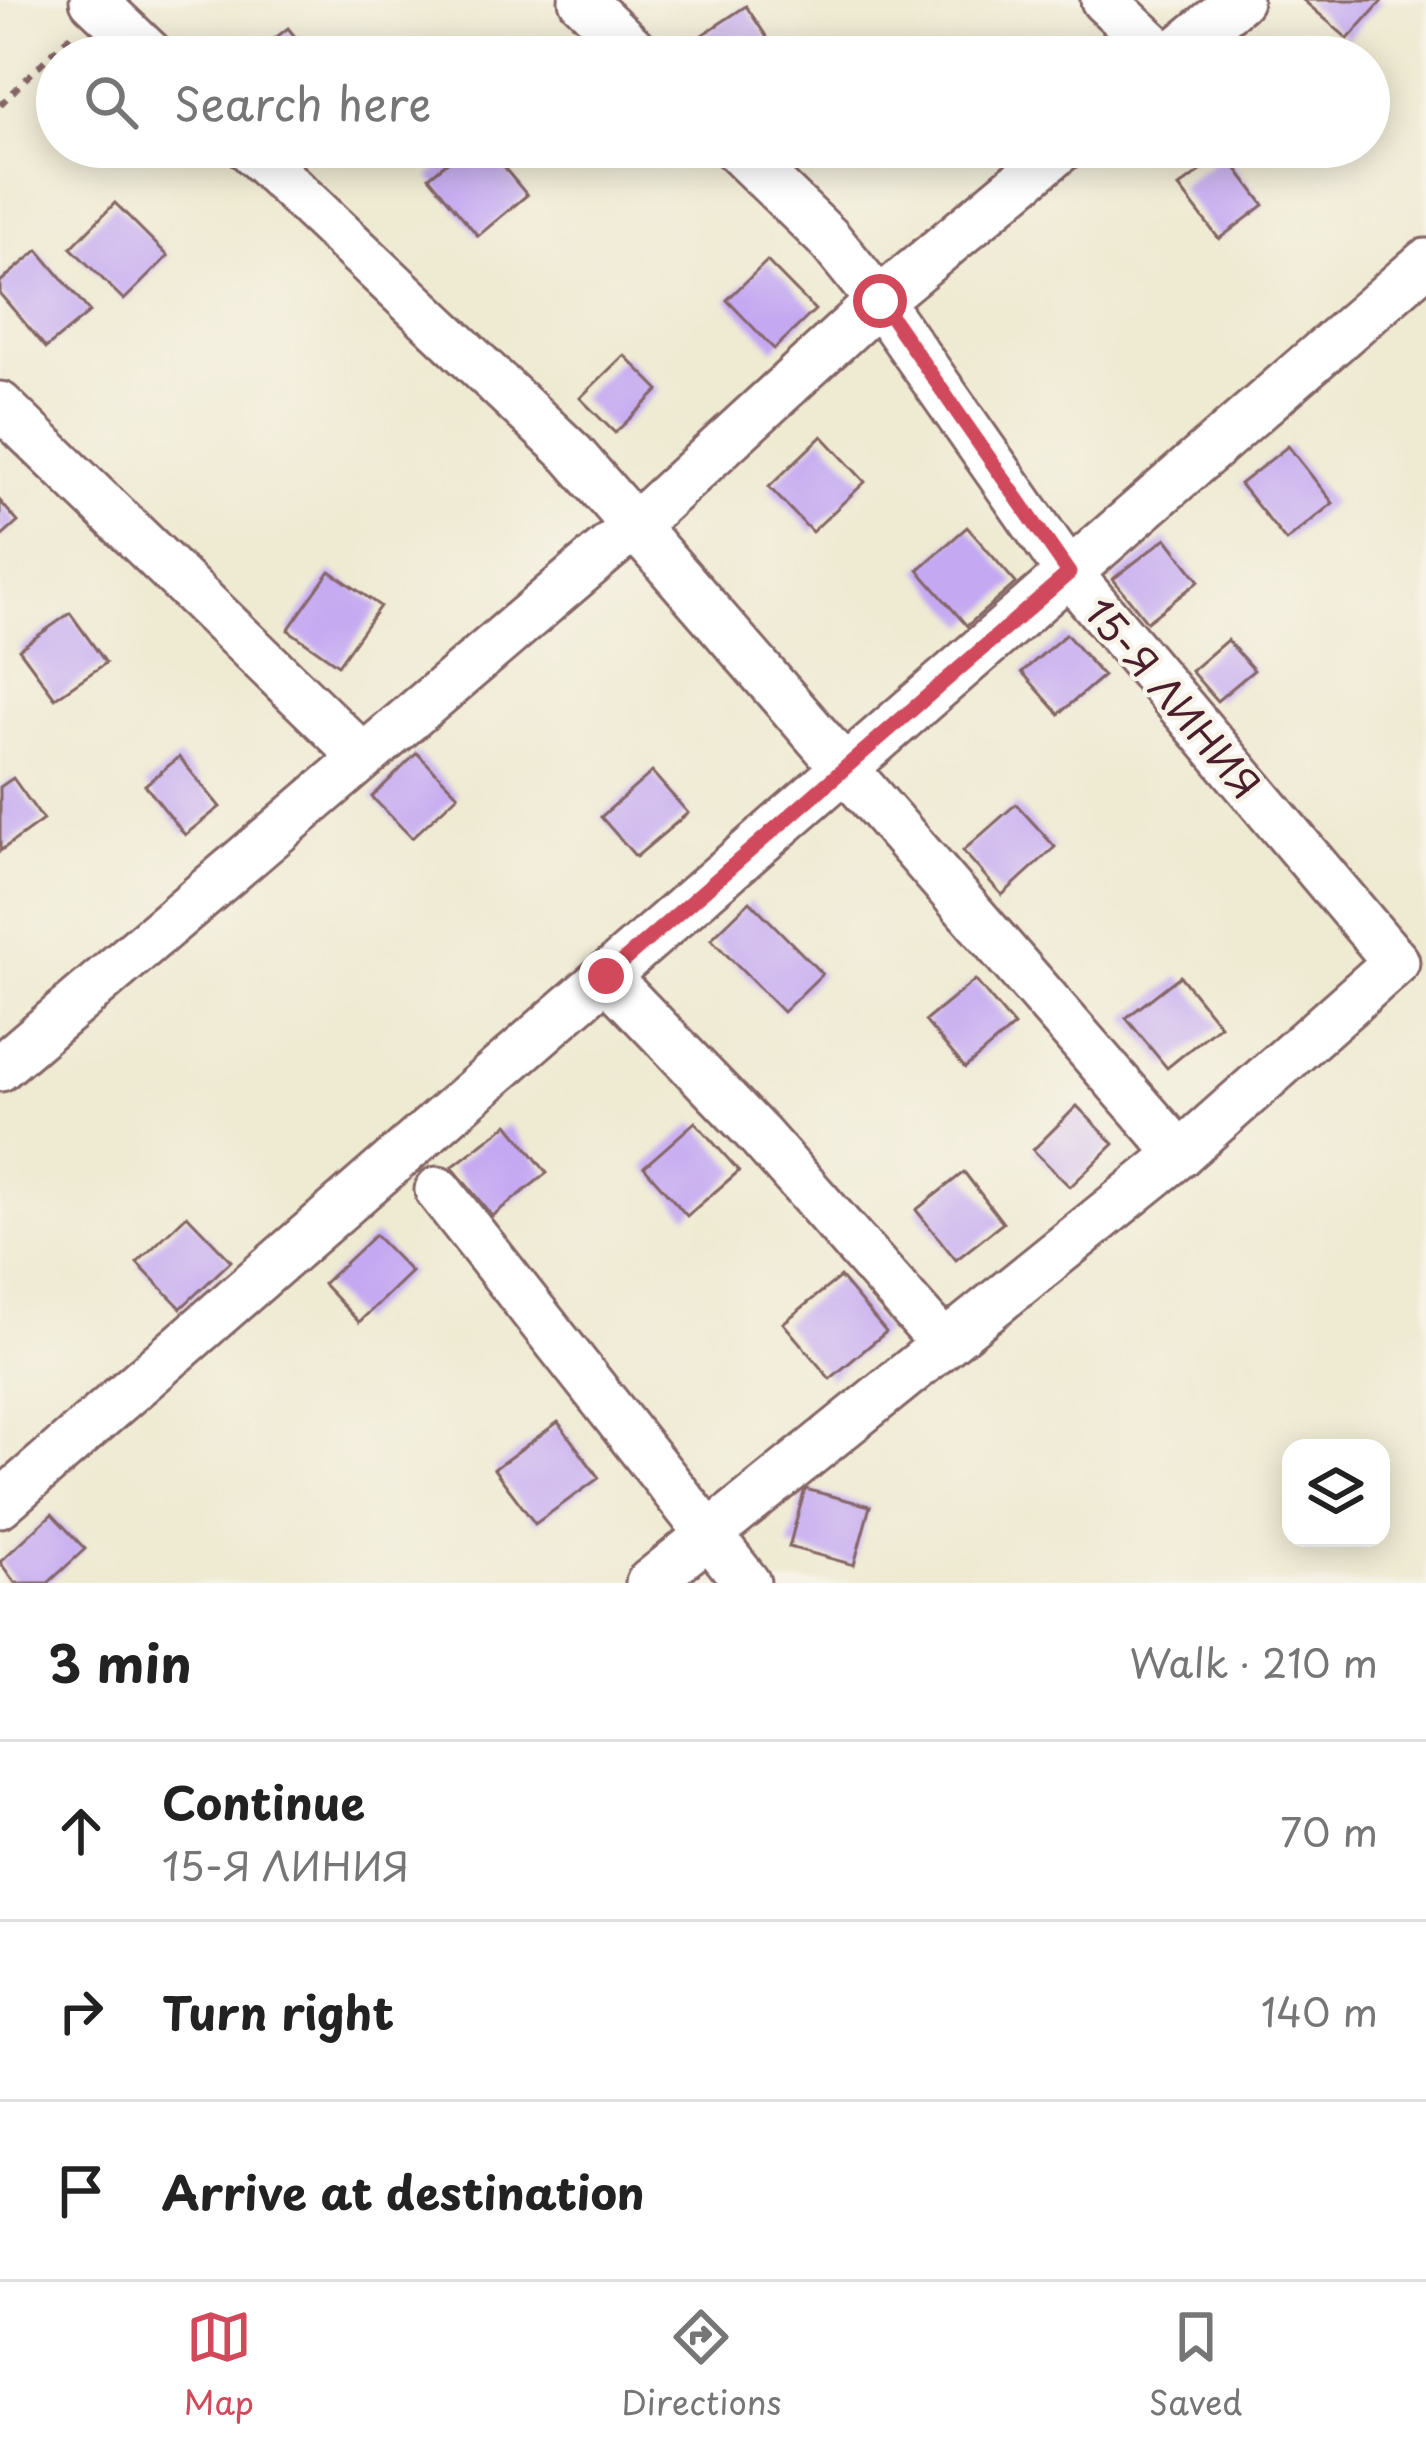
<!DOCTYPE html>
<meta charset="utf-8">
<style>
body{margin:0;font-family:"Playpen Sans",sans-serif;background:#f6f6f6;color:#222}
.controls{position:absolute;right:36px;bottom:36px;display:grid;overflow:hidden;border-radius:24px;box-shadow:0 6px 30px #0003}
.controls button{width:108px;height:108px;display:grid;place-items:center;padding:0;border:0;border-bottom:3px solid #e0e0e0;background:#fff;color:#222;font:60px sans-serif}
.stop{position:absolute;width:36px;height:36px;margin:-27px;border:9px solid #d1495b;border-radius:50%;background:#fff}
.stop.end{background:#d1495b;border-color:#fff;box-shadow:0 3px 12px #0008}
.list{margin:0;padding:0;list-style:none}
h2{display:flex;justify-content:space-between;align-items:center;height:156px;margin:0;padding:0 48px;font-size:51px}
h2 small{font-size:39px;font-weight:400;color:#767676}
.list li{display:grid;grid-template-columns:78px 1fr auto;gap:36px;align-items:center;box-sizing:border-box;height:180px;padding:0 48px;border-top:3px solid #e0e0e0}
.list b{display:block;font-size:45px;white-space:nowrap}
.list p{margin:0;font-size:39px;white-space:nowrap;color:#767676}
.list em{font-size:39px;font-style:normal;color:#767676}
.icon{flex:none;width:66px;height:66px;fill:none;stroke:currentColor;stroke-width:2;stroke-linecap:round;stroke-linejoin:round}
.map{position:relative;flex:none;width:1426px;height:1583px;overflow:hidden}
.search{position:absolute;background:#fff;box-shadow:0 6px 30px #0003;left:36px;right:36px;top:36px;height:132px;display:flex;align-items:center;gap:30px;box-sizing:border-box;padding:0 42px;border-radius:66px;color:#767676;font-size:45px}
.sheet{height:696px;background:#fff}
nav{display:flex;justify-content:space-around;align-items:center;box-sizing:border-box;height:168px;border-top:3px solid #e0e0e0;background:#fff;font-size:33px;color:#767676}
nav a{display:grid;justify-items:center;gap:6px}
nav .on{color:#d1495b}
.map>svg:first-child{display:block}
.building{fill:#c4a8f2}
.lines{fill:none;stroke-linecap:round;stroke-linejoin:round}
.minor-casing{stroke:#846665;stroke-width:51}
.path{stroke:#846665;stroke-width:6;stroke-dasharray:9 9;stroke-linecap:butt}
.minor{stroke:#fff;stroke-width:45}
.route{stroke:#d1495b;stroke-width:15}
.labels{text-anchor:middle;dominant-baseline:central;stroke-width:9;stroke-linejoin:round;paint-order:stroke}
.street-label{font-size:39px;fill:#4a1f2b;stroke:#f7f3e8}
</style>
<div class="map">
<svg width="1426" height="1583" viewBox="0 0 1426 1583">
<rect width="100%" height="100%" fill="#f7f3e8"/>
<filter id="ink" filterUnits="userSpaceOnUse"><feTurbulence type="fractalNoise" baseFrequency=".00833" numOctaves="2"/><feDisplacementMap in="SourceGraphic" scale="24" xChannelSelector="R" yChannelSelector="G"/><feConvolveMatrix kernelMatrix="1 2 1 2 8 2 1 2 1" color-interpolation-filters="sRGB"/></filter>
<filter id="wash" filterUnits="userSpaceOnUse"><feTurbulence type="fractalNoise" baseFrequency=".004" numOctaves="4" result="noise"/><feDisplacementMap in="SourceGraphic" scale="48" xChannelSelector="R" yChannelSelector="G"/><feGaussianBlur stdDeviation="2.7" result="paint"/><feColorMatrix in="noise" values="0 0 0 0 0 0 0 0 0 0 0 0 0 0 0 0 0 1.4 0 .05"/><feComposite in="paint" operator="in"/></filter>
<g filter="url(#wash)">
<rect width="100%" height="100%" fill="#efead2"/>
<g id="blocks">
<g class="building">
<path d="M1303,0H1383L1348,39Z"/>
<path d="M746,6L780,57H699L690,43Z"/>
<path d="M288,28L311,57H251Z"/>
<path d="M466,147H487L527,195L478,236L429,177Z"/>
<path d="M1225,153L1264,205L1219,239L1179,187Z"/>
<path d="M115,203L168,256L124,300L71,248Z"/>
<path d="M38,250L90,312L46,348L0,294V282Z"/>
<path d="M767,261L815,310L774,349L727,300Z"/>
<path d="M624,355L659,390L615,433L580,398Z"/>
<path d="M822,436L865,482L812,532L769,487Z"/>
<path d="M1288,446L1333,503L1286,541L1240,484Z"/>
<path d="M0,501L18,522L0,538Z"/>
<path d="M967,527L1016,583L967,626L918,570Z"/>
<path d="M1166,538L1199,581L1147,622L1113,579Z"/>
<path d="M330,571L380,606L338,665L288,630Z"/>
<path d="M70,613L106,663L55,698L19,649Z"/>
<path d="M1066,634L1103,676L1059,714L1022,672Z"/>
<path d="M1227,640L1254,670L1217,701L1191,671Z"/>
<path d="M417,753L458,795L412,838L372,797Z"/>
<path d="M179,757L220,807L185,835L145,785Z"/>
<path d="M652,772L688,813L636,857L601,817Z"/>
<path d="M13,778L43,820L0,851V787Z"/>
<path d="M1016,804L1055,847L1002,895L963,851Z"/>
<path d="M750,901L822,974L783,1012L711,939Z"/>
<path d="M1180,976L1220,1025L1167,1068L1126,1018Z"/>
<path d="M975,980L1014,1026L965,1068L925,1021Z"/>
<path d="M1077,1106L1114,1144L1070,1187L1033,1150Z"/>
<path d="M695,1122L739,1171L687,1216L644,1167Z"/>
<path d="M508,1124L547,1173L492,1216L452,1167Z"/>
<path d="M964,1172L1003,1223L956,1260L916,1210Z"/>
<path d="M187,1215L231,1261L181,1308L137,1263Z"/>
<path d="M375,1235L411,1272L359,1322L323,1284Z"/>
<path d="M840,1277L886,1332L830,1379L783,1323Z"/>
<path d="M558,1422L599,1478L535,1524L494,1469Z"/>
<path d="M805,1489L870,1506L854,1565L789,1547Z"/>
<path d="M52,1514L85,1549L48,1583H15L0,1562Z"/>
</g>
</g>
</g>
<g filter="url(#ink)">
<use href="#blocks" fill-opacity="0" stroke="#846665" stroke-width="3"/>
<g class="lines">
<g class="minor-casing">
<g id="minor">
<path d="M93,0L153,57"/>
<path d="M582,0L641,57"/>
<path d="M1104,0L1165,57"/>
<path d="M1170,57L1239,0"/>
<path d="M248,147L572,454L1180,1154"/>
<path d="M0,405L361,755"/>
<path d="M606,976L758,1134L943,1343"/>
<path d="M0,1068L632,528L879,301L1063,147"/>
<path d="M438,1190L747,1583"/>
<path d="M0,1504L1426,262"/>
<path d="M649,1583L1180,1154L1396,962L1069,573L879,301L828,238L734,147"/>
</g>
</g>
<path class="path" d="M0,105L73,32"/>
<use href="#minor" class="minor"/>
</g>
</g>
<g class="lines" filter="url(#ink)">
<path class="route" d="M606,976L1069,573L880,301"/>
</g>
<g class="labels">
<g class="street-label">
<text transform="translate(1174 697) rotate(50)">15-Я ЛИНИЯ</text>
</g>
</g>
</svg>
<div class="controls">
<button><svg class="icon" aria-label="layers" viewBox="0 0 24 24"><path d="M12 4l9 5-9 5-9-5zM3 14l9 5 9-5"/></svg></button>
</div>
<div class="stop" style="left:880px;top:301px"></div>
<div class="stop end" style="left:606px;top:976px"></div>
<div class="search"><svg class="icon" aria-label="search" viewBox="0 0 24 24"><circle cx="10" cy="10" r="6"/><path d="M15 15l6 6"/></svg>Search here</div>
</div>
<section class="sheet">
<h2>3 min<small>Walk · 210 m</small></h2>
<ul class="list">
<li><svg class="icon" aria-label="ahead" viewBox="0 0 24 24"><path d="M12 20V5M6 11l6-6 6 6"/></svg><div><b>Continue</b><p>15-Я ЛИНИЯ</p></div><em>70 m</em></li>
<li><svg class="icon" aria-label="right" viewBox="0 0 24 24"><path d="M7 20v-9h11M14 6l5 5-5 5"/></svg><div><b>Turn right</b></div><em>140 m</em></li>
<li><svg class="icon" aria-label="arrive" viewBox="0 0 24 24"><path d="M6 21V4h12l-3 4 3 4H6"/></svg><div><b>Arrive at destination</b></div></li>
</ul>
</section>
<nav>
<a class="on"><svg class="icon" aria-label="map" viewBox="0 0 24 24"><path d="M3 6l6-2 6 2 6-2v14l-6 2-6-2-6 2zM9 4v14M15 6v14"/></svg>Map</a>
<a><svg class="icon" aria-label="directions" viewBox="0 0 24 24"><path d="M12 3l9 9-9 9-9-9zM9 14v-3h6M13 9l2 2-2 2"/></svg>Directions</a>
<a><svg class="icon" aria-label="saved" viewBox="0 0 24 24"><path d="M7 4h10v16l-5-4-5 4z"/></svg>Saved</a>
</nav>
